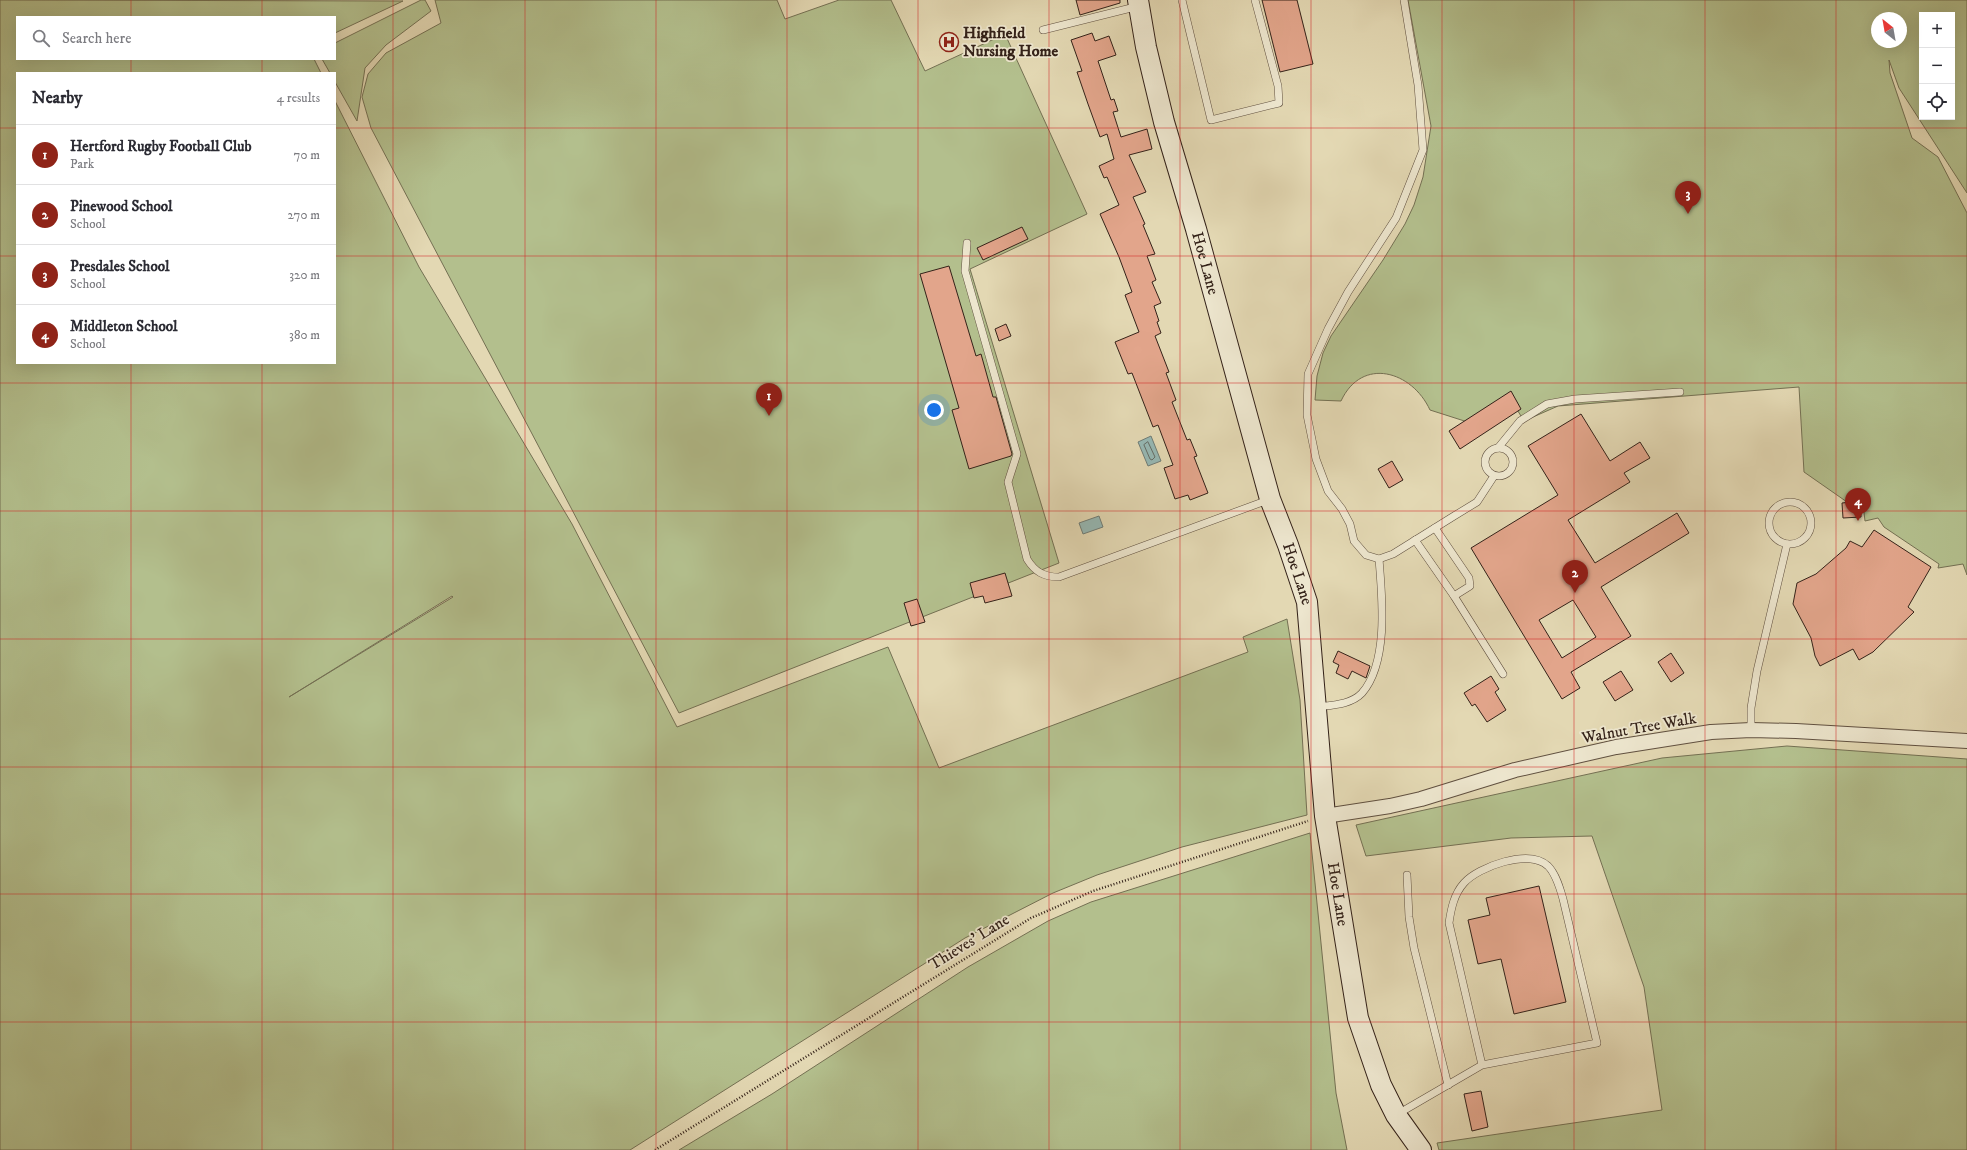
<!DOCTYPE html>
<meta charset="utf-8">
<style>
body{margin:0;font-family:"IM FELL DW Pica",serif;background:#f2f2f3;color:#2b2b33}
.controls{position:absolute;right:12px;top:12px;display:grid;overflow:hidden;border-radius:0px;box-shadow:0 4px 16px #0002}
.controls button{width:36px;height:36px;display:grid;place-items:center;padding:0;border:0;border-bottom:1px solid #e1e1e2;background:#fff;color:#2b2b33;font:20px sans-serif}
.compass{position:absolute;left:1871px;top:12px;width:36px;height:36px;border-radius:50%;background:#fff;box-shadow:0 4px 16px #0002;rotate:329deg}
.you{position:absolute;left:934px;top:410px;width:14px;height:14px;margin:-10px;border:3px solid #fff;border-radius:50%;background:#1a73e8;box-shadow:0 0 0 6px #1a73e833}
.badge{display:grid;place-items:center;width:26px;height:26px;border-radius:50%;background:#8f2418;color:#fff;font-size:13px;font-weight:700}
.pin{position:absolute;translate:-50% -33px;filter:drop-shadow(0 1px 2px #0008)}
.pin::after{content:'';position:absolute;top:21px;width:14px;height:12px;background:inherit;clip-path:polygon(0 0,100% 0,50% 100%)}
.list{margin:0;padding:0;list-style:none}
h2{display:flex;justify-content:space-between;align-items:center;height:52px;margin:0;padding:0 16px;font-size:17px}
h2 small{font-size:13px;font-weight:400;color:#7c7c81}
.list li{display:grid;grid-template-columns:26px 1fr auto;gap:12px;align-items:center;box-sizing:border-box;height:60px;padding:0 16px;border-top:1px solid #e1e1e2}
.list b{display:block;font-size:15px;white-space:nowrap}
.list p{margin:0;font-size:13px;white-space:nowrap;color:#7c7c81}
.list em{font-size:13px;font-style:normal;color:#7c7c81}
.icon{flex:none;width:22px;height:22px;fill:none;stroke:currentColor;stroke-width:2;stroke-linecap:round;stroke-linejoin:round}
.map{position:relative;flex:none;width:1967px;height:1150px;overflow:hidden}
.search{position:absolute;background:#fff;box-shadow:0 4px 16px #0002;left:16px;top:16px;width:320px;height:44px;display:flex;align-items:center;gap:10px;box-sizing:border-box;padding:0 14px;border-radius:0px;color:#7c7c81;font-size:15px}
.panel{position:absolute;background:#fff;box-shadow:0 4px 16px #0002;left:16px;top:72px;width:320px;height:292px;border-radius:0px}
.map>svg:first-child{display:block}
.green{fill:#b3bf8d;stroke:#747053;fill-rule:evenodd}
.water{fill:#96b8b4;stroke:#6f7c76}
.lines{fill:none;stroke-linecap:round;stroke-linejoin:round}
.shore{stroke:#656d66;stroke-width:1}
.building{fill:#e2a58b;stroke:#342219;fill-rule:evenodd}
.lane-casing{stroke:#605040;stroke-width:8}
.street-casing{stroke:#605040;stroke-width:16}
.secondary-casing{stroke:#342219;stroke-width:22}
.path{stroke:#342219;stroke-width:2.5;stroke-dasharray:1 2;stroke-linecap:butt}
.lane{stroke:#ede6ce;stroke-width:7}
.street{stroke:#ede6ce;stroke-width:14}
.secondary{stroke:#ede6ce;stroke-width:20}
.grid{fill:none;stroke:#d62828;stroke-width:1;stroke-opacity:0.55}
.labels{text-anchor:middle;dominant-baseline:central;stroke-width:3.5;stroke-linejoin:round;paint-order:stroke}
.poi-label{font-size:16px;font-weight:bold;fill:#342219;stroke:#ede6ce;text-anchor:start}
.street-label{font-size:16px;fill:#342219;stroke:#ede6ce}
</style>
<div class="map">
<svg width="1967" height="1150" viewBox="0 0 1967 1150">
<rect width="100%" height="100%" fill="#e3d8b3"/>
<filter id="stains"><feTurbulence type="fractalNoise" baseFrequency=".005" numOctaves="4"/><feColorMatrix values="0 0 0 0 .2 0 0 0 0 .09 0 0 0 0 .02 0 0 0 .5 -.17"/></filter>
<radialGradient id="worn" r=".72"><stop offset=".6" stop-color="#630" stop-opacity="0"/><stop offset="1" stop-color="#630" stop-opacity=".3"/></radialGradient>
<g class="green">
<path d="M0,0L403,1L335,33V17H17V59H314L321,73H17V363H335V101L419,267L572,524L677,727L888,647L939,768L1248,652L1243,637L1287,619L1300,700L1307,815L1182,847L1097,875L1053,893L965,938L630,1150H0ZM452,596L453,597L289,697Z"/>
<path d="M421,0H425L431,11L386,45L365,68L357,121L335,82V73H330L322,59H335V43Z"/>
<path d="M435,0H777L785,19L839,0H891L925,71L1005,34L1087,214L970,269L1059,563L679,713L371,128L362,97L368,74L386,53L441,23Z"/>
<path d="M1408,0H1967V193L1899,88L1889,60L1890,73L1912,138L1938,157L1967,213V575L1963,564L1938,568L1939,564L1884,527L1878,518L1865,521L1863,504L1857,500L1847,502L1804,472L1799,387L1558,406L1524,421L1513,403L1477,425L1430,410C1412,371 1362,356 1341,401L1315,400L1317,376L1323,353L1331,336L1383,260L1405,224L1414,205L1423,177L1431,126ZM1922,15H1952V117H1922ZM1877,18H1901V42H1877Z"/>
<path d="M1787,746L1967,759V1150H1439L1437,1143L1662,1110L1644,987L1592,836L1511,838L1366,856L1356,825L1662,758Z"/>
<path d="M1310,833L1336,1093L1347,1150H679L772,1094L968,967L1048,921L1091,902Z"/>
</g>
<g class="water">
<path d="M1151,436L1161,461L1148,466L1138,442Z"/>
<path d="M1099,516L1103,527L1083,534L1079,523Z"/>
</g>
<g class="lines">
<path class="shore" d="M1148,442L1155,457L1152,460L1150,459L1144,445Z"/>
</g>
<g class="building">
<path d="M1076,0H1120V3L1080,15Z"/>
<path d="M1262,0H1297L1313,64L1280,72Z"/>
<path d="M1092,33L1095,41L1109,36L1116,55L1098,61L1111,100L1114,99L1118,111L1113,112L1121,137L1147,129L1152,149L1129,155L1146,192L1133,197L1145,224L1143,225L1155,254L1147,256L1156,280L1152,282L1161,303L1154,306L1159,321L1157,322L1161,333L1155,336L1169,372L1166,373L1176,400L1172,402L1187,440L1190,439L1197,456L1194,457L1208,493L1190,500L1188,495L1175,499L1164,468L1173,465L1158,425L1153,427L1132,373L1128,374L1115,342L1139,332L1125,295L1132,292L1119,257L1100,214L1119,205L1107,177L1104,178L1099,166L1114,159L1107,134L1100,137L1088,104L1077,72L1082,71L1071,40Z"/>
<path d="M1022,227L1028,239L983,260L977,248Z"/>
<path d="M949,266L976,356L981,354L993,397H996L1012,454L1011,456L969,469L952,410L959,408L920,274Z"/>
<path d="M1006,324L1011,336L999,341L995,329Z"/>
<path d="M1511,391L1521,409L1460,449L1449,431Z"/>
<path d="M1581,414L1610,461L1640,442L1650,458L1624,473L1630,482L1568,520L1595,563L1677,513L1689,533L1601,587L1631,636L1571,672L1580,688L1562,699L1471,548L1558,495L1528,446ZM1573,600L1596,637L1562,658L1539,620Z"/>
<path d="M1392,461L1403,480L1389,488L1378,469Z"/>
<path d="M1860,501L1861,517L1843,518L1842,503Z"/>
<path d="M1874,530L1931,567L1908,607L1914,612L1873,652L1859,660L1853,649L1820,666L1815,656L1811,638L1793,604L1797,583L1816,574L1846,548L1850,541L1862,547Z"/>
<path d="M1005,573L1012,596L985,603L983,596L974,598L970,583Z"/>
<path d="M917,599L925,622L911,626L904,603Z"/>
<path d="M1338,651L1370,666L1366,678L1352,671L1348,679L1336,673L1339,665L1333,662Z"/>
<path d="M1671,653L1684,673L1671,682L1658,662Z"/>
<path d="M1621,671L1633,690L1615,701L1603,682Z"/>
<path d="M1491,676L1499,689L1495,692L1506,710L1487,722L1475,704L1472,706L1464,693Z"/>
<path d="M1539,886L1566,1002L1514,1014L1501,959L1478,964L1468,920L1490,915L1486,898Z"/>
<path d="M1481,1091L1488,1127L1472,1131L1464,1094Z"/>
</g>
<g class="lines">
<g class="lane-casing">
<g id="lane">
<path d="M1182,0L1211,120L1279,103L1278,86L1255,0"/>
<path d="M1404,0L1418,85L1423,150L1396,218L1348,292L1328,329L1308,374L1307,415L1316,459L1328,491L1342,509L1350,524L1354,541L1366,555L1379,559L1393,554L1454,516L1477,502L1494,476"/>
<path d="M1043,30L1139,6"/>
<path d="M967,243L965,271L1017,454L1008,482L1027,559C1035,572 1044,577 1059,577L1268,500"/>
<path d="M1498,448L1520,421L1547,404L1575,399L1680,392"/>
<circle cx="1499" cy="462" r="14"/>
<circle cx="1790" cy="523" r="21"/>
<path d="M1435,528L1469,578L1470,586L1454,596"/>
<path d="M1415,540L1454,596L1503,674"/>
<path d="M1316,707C1331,705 1351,705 1362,693C1389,662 1382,596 1379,559"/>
<path d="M1751,730V708L1757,671L1787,544"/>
<path d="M1407,875L1409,917L1414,948L1448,1085"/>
<path d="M1396,1115L1482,1065L1449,923C1451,909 1454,894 1464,883C1478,867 1529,848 1548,866C1556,874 1560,888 1563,899L1597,1043L1482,1065"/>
</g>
</g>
<g class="street-casing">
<path id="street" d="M1325,816L1390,806L1421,799L1515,770L1616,747L1711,732L1751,730L1796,731L1967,741"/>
</g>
<g class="secondary-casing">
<g id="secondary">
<path id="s1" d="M1138,0L1146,47L1164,122L1196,229L1270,499L1288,545L1307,602L1325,816L1358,1018L1381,1085L1396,1115L1421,1150"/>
</g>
</g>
<path class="path" d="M655,1150L1031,918L1093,891L1308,821"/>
<use href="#lane" class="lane"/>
<use href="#street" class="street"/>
<use href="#secondary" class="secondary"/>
</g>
<path class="grid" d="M131,0V17M262,0V17M393,0V1150M525,0V1150M656,0V1150M787,0V1150M918,0V1150M1049,0V1150M1180,0V1150M1311,0V1150M1442,0V1150M1574,0V1150M1705,0V1150M1836,0V1150M131,59V73M262,59V73M0,128H17M335,128H1967M0,256H17M335,256H1967M131,363V1150M262,363V1150M0,383H1967M0,511H1967M0,639H1967M0,767H1967M0,894H1967M0,1022H1967"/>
<defs>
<g id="hospital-ring" transform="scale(1)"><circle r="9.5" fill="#ede6ce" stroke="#8f2418" stroke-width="1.5"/><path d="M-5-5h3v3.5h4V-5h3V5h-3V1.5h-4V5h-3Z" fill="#8f2418"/></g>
</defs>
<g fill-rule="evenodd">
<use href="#hospital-ring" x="949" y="42"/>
</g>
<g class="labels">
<g class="poi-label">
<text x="963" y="33">Highfield<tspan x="963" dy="18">Nursing Home</tspan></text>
</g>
<g class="street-label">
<text stroke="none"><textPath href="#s1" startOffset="272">Hoe Lane</textPath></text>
<text stroke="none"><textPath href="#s1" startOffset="596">Hoe Lane</textPath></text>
<text transform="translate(1639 728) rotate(-10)">Walnut Tree Walk</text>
<text stroke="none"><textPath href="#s1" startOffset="920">Hoe Lane</textPath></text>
<text transform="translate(969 942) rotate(-32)">Thieves' Lane</text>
</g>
</g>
<rect width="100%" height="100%" filter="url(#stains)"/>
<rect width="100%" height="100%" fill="url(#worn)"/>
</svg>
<div class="controls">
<button>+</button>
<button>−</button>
<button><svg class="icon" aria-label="locate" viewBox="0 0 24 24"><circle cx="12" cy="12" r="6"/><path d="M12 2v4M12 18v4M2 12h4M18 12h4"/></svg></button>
</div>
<svg class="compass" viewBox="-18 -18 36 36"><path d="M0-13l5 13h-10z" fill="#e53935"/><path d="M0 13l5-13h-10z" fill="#7c7c81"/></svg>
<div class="you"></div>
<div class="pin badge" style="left:769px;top:416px">1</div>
<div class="pin badge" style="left:1575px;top:593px">2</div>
<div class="pin badge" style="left:1688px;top:214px">3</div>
<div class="pin badge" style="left:1858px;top:521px">4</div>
<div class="search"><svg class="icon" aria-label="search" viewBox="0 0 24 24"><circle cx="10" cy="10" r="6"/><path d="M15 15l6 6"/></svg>Search here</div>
<section class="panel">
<h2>Nearby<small>4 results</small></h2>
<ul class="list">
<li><span class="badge">1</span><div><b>Hertford Rugby Football Club</b><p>Park</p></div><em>70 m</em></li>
<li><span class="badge">2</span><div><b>Pinewood School</b><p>School</p></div><em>270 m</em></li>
<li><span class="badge">3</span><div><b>Presdales School</b><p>School</p></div><em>320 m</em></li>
<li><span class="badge">4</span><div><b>Middleton School</b><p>School</p></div><em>380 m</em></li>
</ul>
</section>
</div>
